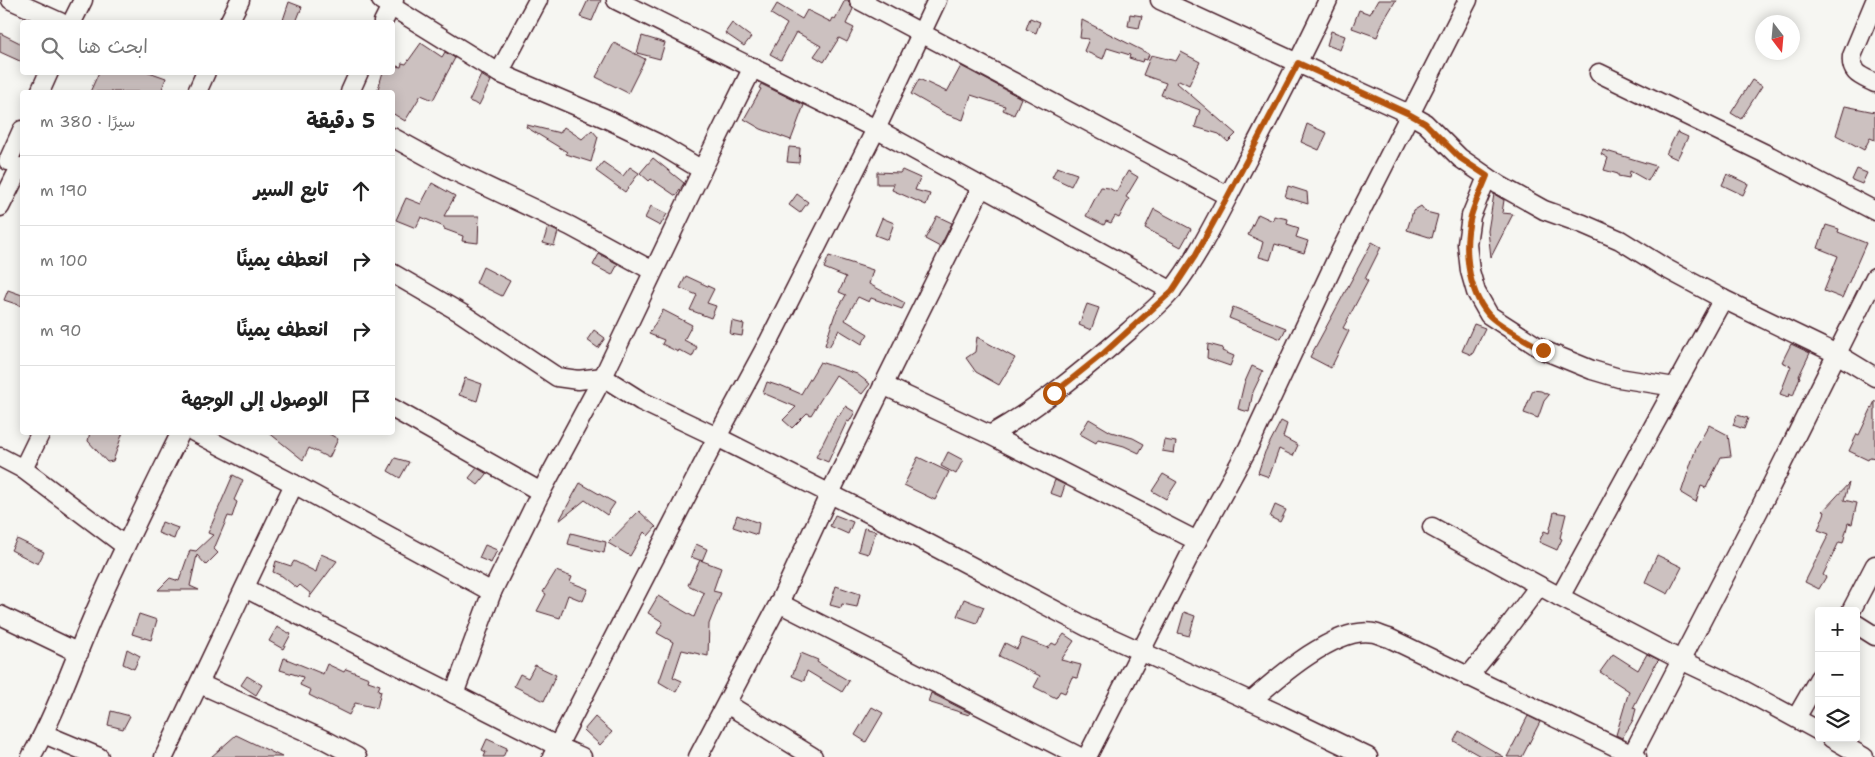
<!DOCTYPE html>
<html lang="ar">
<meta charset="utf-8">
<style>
body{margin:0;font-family:"Shantell Sans","Playpen Sans Arabic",sans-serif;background:#f2f2f2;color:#222;direction:rtl}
.controls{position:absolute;right:15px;bottom:15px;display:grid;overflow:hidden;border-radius:5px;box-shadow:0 2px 12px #0003}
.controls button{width:45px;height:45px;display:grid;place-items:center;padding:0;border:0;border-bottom:1px solid #e0e0e0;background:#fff;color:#222;font:25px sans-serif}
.compass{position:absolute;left:1755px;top:15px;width:45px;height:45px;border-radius:50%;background:#fff;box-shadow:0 2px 12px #0003;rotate:164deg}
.stop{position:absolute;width:15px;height:15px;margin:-11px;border:4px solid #b45309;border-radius:50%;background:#fff}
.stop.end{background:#b45309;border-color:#fff;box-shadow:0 1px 5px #0008}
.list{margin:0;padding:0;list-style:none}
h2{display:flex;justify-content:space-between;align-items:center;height:65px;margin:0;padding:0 20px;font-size:21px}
h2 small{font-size:16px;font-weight:400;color:#767676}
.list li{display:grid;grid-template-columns:32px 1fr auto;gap:15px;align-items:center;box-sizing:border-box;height:70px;padding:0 20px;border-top:1px solid #e0e0e0}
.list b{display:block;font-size:19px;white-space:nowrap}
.list em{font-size:16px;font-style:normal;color:#767676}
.icon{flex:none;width:28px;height:28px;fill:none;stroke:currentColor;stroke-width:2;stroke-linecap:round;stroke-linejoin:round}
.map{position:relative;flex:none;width:1875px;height:757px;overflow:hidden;direction:ltr}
.search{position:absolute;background:#fff;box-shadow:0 2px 12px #0003;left:20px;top:20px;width:375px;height:55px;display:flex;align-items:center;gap:12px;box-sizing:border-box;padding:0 18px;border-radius:5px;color:#767676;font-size:19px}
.panel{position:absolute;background:#fff;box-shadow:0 2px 12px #0003;left:20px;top:90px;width:375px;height:345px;border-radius:5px;direction:rtl}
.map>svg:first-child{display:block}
.building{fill:#ccc1c0;stroke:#4a1f2b}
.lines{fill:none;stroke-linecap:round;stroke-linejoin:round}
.minor-casing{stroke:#4a1f2b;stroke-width:21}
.minor{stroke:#f6f6f2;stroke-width:18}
.route{stroke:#b45309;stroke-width:6}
</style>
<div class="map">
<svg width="1875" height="757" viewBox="0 0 1875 757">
<rect width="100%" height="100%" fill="#f6f6f2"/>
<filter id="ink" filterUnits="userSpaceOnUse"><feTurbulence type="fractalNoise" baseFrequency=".02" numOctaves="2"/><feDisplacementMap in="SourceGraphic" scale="10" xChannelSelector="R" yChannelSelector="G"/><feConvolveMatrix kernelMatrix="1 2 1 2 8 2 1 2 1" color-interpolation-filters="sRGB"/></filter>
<g filter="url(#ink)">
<g class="building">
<path d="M588,0H601L592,21L580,17Z"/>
<path d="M845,0H848L850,5L853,9L846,24L854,28L847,42L839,38L824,62L814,56L821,46L796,32L781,60L770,54L787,24L771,14L777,4L802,19L807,10L831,22L833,18L835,19Z"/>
<path d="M1378,0H1396L1384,20L1377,37L1352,28L1359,10L1370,14Z"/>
<path d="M289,2L302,7L296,22L283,20Z"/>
<path d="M1130,14L1142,16L1139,28L1128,26Z"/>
<path d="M1030,18L1040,22L1036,33L1026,29Z"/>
<path d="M1082,20L1149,54L1147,60L1143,59L1142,62L1129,58L1130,55L1107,48L1103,59L1084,51L1089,39L1080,38Z"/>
<path d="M732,23L751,37L744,46L725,33Z"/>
<path d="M1331,31L1345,36L1340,50L1327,45Z"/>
<path d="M0,33L22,44V62L0,52Z"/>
<path d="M642,36L665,43L660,59L637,53Z"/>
<path d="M421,43L442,57L445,52L455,58L433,100L421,95L405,121L392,113V92H377L383,72H392V65L401,67L402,63L406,64Z"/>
<path d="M614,43L645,59L628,93L596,77Z"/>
<path d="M1181,52L1200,62L1189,85L1179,80L1177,83L1236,134L1228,142L1219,134L1195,127L1200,110L1161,95L1166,83L1143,75L1151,55L1176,61Z"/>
<path d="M961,66L1021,98L1014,115L1003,110L1005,106L971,95L963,120L946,114L911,94L919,79L947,92Z"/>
<path d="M99,72H149L166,78L161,92H90Z"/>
<path d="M481,75L491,81L479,105L469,101Z"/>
<path d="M1752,80L1762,86L1741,119L1731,113Z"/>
<path d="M761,84L804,105L791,140L761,129L744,119L761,89L759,88Z"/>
<path d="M1845,106L1875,112V140L1870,138L1864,150L1836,135Z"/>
<path d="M1307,124L1327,133L1319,150L1301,142Z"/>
<path d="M527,125L560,133L564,127L582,139L592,130L598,137L591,162L566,154L567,152L526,127Z"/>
<path d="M1677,132L1688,137L1677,159L1666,154Z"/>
<path d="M789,147L800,148L799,163L787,162Z"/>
<path d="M1603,150L1623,156L1656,166L1648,181L1630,171L1629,178L1618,176V174L1604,170L1608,158L1601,154Z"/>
<path d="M653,158L684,183L676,196L651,179L649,181L640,173Z"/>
<path d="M603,162L623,176L630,167L639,173L625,192L596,171Z"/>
<path d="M1057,167L1077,174L1071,186L1052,177Z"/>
<path d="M1857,169L1867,173L1862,184L1852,180Z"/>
<path d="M902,170L920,178L915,190L930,194L926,205L892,190L894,184H877V172L900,173Z"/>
<path d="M1128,171L1138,177L1126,197L1129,199L1119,218L1115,216L1111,223L1106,221L1104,225L1086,216L1101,187L1109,188L1116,192Z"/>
<path d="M1727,174L1748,184L1743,195L1722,185Z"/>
<path d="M432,183L455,196L444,216H479L478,243L462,241L463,236L444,229V227L421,217L416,228L396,220L406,198L421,204Z"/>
<path d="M1288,186L1307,192L1308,204L1285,197Z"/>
<path d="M797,194L808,202L800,213L789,205Z"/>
<path d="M1494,194L1504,200L1502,213L1513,214L1491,257L1488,231Z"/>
<path d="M651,206L667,214L660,226L645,218Z"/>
<path d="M1421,206L1426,212L1438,215L1432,238L1407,230L1413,211Z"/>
<path d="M1154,209L1191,229L1181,247L1145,228Z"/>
<path d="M1258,214L1273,221L1274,216L1288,219L1287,224L1299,228L1296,237L1308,241L1304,253L1275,244L1270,260L1259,257L1263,242L1248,235Z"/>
<path d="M937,216L952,223L940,247L925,239Z"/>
<path d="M882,218L894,223L888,240L875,235Z"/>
<path d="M1826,225L1839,229L1838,232L1866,243L1842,298L1824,291L1838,256L1818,248Z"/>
<path d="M548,227L558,232L554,246L543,243Z"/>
<path d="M1372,242L1381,247L1365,279L1368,281L1343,328L1349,331L1331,368L1310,357Z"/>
<path d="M599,254L618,264L612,275L593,265Z"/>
<path d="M829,256L873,270L869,284L905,303L902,309L871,298L869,302L858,297L845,320L868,334L862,344L839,330L829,347L825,345L835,314L846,295L839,292L846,277L824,268Z"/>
<path d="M483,267L510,281L502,296L476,283Z"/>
<path d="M686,276L714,289L707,303L716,306L711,318L690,310L697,295L680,288Z"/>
<path d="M8,290L22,295V306L4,300Z"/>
<path d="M1087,304L1099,308L1091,330L1079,325Z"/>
<path d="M1233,307L1286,328L1281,339L1229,318Z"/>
<path d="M663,310L692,325L684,340L697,347L692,357L679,350L678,352L662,344L664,340L649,334Z"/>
<path d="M732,321L744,324L742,336L730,334Z"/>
<path d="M1474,324L1485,328L1472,355L1462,351Z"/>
<path d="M594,330L605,338L598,348L587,340Z"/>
<path d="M977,337L1015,358L999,385L976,372L966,358L975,352Z"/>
<path d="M1208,344L1223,348L1222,351L1234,356L1230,366L1207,358Z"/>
<path d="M1791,344L1810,353L1799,376L1800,377L1793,396L1789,394L1788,397L1780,394L1791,366L1782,362Z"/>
<path d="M820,362L857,374L870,384L862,394L836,375L811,415L807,413L792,428L783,420L796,407L763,393L767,382L779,386L780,385L801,394Z"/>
<path d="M1252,366L1263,371L1253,392L1249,412L1238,409L1244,384Z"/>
<path d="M465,378L482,384L477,401L459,395Z"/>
<path d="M1533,390L1541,391L1549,395L1544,401L1538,418L1524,413Z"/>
<path d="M1875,401V458L1870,457L1868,460L1849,451L1857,434L1859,435Z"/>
<path d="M845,406L855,412L849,422L847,421L828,462L816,457L837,415L839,416Z"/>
<path d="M1737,415L1748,418L1744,429L1733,425Z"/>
<path d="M1089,419L1111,432L1133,438L1144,444L1139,453L1124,446L1098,439L1096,443L1080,434Z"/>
<path d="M1281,421L1287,424L1283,437L1298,445L1293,456L1279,449L1269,477L1258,473L1265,452Z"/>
<path d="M1709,425L1728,435L1731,456L1721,457L1706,488L1701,486L1696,502L1681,493L1696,448Z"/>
<path d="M90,432H123L113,461L107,462L88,441Z"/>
<path d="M268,432H326L338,439L329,458L309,448L303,460Z"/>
<path d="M1164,440L1176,442L1174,453L1162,451Z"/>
<path d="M948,452L963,460L956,474L941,466Z"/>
<path d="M918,457L949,472L935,500L904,485Z"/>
<path d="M395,458L409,462L400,478L388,471Z"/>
<path d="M477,468L487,474L478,485L469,478Z"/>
<path d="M1163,474L1177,482L1166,499L1152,491Z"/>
<path d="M233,475L243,480L234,500L237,502L232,517L228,516L214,549L218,553L206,565L197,555L190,586L199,590H158L170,578L179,581L190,550L196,551L213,535L208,533Z"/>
<path d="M1055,480L1065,485L1061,497L1050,493Z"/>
<path d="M580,483L615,503L607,515L585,500L559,521Z"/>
<path d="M1849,483L1844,500L1857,503L1852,524L1848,523L1843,543L1839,542L1823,575L1826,577L1819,589L1805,582L1829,534L1818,530L1825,512L1823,511Z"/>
<path d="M1275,505L1286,510L1280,522L1270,517Z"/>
<path d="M639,511L656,527L648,536L644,532L630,556L608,543Z"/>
<path d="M1554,512L1566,514L1560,538L1562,539L1557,550L1539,542L1544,531L1549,533Z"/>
<path d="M737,515L759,523L757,535L733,527Z"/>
<path d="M835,515L853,522L848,534L830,526Z"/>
<path d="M162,522L178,528L174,539L158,533Z"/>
<path d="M864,528L876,531L868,554L858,551Z"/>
<path d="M571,533L606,542L604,553L568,544Z"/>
<path d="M17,539L44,552L38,564L11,550Z"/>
<path d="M696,544L707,549L702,561L691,557Z"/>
<path d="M485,545L497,550L491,563L479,558Z"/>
<path d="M321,554L337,561L309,598L310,593L300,585L297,588L282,576L273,572L276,561L291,566L294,561L316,572Z"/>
<path d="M1657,555L1682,567L1668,594L1645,582Z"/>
<path d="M700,560L721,568L713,591L721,593L709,624L708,656L682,650L673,677L682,681L676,692L659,682L673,642L657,633L663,622L648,613L658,596L694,617L704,593L688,585Z"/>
<path d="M556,571L572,577L570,582L588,589L583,601L568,595L560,618L537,611L546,594L543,592Z"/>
<path d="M836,586L860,594L857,607L842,604L841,608L830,605Z"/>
<path d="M964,599L984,607L977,623L957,616Z"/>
<path d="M1184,612L1195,616L1189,636L1178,633Z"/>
<path d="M139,614L157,620L151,640L132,634Z"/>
<path d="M277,627L291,634L283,649L269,641Z"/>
<path d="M1064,634L1074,641L1061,660L1081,665L1077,678L1072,677L1065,693L1060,691L1056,698L1034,687L1040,676L999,656L1005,643L1017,649L1022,638L1048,648L1052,643L1056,645Z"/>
<path d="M127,649L140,656L134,669L123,664Z"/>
<path d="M801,653L818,660L817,662L849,681L842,692L807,671L804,681L792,676Z"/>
<path d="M1613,654L1638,670L1647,654L1659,660L1656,663L1633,708L1636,709L1633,720L1622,738L1616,735L1629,691L1600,672Z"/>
<path d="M284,658L323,674L327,664L344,672L346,669L369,678L368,681L380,685L378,690L381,691L377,708L355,703L349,715L309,695L311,690L300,685L303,677L280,670Z"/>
<path d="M535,665L556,675L544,701L514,686L520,674L528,678Z"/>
<path d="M247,676L262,685L256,695L241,685Z"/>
<path d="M931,693L970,713L969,715L928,702Z"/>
<path d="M872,707L883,713L866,742L855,735Z"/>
<path d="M111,711L130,716L123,729L108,725Z"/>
<path d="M1528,716L1540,722L1522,757H1507Z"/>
<path d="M595,717L612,732L600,745L584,730Z"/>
<path d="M1459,731L1504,757H1482L1454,741Z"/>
<path d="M236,735L282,757H211Z"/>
<path d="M487,739L507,748L503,757H484L486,752L482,750Z"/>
</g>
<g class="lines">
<g class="minor-casing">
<g id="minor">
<path d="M11,0L60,22"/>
<path d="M381,0L499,73L607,119L657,143L702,170"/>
<path d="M616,0L876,129L1172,291"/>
<path d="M859,0L1228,196"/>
<path d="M1160,0L1409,114L1425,123L1460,158L1499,185L1544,210L1583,224L1620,240L1665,268L1723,299L1837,354L1875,377"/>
<path d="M1875,1L1852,56C1850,74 1861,76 1875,83"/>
<path d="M72,22L83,0"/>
<path d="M229,22L240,0"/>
<path d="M383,22L394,0"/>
<path d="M499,73L538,0"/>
<path d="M1599,73L1770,156L1875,211"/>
<path d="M40,92L49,72"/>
<path d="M197,92L206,72"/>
<path d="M350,92L359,72"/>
<path d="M392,137L456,172L570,226L653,271"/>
<path d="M8,161L22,130"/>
<path d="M1487,177L1471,216L1467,244L1470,271L1476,292L1489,315L1543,350L1592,370L1619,378L1675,387"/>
<path d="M0,207L20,167"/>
<path d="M392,273L461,313L557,377L578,380L603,377L641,401L717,437L916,537L1087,627L1277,713L1368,757"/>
<path d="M883,385L990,435L1197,541"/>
<path d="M392,408L541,492"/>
<path d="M194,432L294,484L492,592L454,694"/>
<path d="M990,435C1041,406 1085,369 1129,331C1143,318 1161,305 1173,289C1200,254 1220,211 1241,172C1271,115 1301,58 1328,0"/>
<path d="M0,457L23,469L124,545"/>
<path d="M23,469L41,432"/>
<path d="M1432,527L1560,597L1681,660L1736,686L1819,731"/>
<path d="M245,588L557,746L582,757"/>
<path d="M492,592L541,492L603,377L702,170L753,67"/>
<path d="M1560,597L1723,299"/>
<path d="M779,603L1080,757"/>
<path d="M1851,611L1875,565"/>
<path d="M0,615L79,653"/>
<path d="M1856,624L1875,636"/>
<path d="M1468,677L1503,634L1539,586"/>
<path d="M200,684L327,741L357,757"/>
<path d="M1251,701C1277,678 1337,625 1374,633C1379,634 1384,637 1389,638L1637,757"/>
<path d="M727,704L813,757"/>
<path d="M1796,718L1819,678"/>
<path d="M44,734L99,757"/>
<path d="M1831,738L1864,757"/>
<path d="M31,757C57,711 73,662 94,614C121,553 151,493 181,432"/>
<path d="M164,757L294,484"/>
<path d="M552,757L717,437L769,341L876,129L937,0"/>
<path d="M698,757L779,603L830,493L981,188"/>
<path d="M1087,757L1197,541L1248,448L1336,260L1468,0"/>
<path d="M1631,757L1759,510L1875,277"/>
</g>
</g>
<use href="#minor" class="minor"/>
</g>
</g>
<g class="lines" filter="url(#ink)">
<path class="route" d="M1054,393L1104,353L1172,291L1195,256L1228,196L1298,63L1409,114L1425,123L1460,158L1487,176C1482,189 1475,202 1471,216C1463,247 1467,289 1488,314C1497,325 1530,342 1543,350"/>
</g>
</svg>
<div class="controls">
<button>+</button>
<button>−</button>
<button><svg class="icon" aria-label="layers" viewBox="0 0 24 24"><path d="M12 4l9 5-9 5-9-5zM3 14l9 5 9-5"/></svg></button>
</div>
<svg class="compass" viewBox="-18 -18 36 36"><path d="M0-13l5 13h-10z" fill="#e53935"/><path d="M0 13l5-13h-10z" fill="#767676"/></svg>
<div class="stop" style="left:1054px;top:393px"></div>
<div class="stop end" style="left:1543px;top:350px"></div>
<div class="search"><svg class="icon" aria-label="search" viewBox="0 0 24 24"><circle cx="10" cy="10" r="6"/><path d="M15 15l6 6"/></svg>ابحث هنا</div>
<section class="panel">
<h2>5 دقيقة<small>سيرًا · 380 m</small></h2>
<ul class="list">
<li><svg class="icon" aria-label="ahead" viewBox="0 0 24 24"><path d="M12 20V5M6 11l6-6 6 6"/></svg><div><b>تابع السير</b></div><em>190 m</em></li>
<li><svg class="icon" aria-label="right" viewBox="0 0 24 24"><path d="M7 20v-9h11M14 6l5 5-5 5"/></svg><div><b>انعطف يمينًا</b></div><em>100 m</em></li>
<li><svg class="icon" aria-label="right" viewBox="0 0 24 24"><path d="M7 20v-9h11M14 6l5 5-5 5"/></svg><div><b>انعطف يمينًا</b></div><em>90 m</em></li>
<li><svg class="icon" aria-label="arrive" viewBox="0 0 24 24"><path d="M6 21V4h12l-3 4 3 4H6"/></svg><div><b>الوصول إلى الوجهة</b></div></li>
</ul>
</section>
</div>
